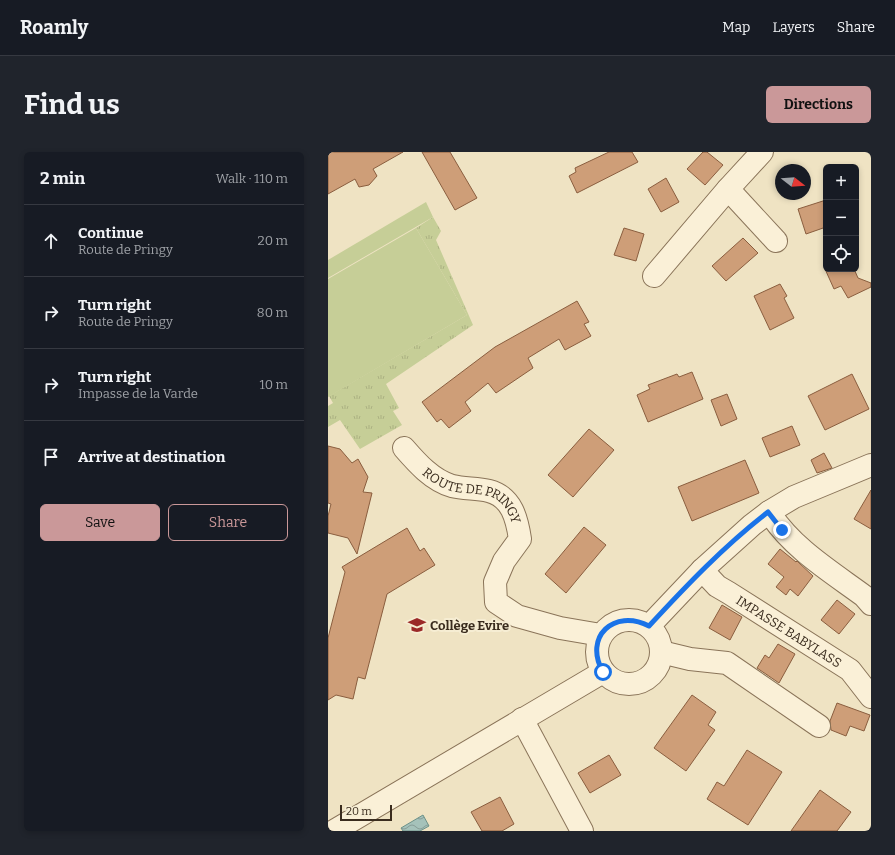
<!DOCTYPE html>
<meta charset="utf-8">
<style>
body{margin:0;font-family:Bitter,serif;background:#20242c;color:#f1f3f6}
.controls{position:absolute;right:12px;top:12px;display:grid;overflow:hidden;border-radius:6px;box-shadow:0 2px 6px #0003}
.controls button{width:36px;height:36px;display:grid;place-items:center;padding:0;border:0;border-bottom:1px solid #363941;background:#171b24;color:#f1f3f6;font:20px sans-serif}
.compass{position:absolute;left:447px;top:12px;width:36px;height:36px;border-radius:50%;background:#171b24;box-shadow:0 2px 6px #0003;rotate:107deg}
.scale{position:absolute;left:12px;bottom:10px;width:52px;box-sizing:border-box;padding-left:4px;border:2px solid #3a2c1e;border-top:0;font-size:11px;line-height:14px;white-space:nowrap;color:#3a2c1e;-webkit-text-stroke:3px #f6edd3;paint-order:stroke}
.stop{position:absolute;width:12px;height:12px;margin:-9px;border:3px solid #1a73e8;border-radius:50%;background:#fff}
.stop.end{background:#1a73e8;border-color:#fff;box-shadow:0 1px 4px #0008}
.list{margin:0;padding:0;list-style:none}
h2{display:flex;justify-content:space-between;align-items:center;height:52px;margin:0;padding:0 16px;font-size:17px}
h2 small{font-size:13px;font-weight:400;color:#9ea1a6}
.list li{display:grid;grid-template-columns:26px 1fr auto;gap:12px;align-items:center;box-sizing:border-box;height:72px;padding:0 16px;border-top:1px solid #363941}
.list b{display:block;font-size:15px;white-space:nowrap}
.list p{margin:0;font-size:13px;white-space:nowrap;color:#9ea1a6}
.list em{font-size:13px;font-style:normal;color:#9ea1a6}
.actions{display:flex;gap:8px;padding:12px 16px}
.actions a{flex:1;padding:9px 0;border:1px solid #ca9899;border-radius:6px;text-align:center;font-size:14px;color:#ca9899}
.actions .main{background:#ca9899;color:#111}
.icon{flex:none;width:22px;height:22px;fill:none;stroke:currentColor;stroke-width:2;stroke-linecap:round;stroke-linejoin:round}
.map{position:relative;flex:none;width:543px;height:679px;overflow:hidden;border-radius:6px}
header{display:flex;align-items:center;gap:24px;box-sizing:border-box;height:56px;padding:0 20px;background:#171b24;border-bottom:1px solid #363941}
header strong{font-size:19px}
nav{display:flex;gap:22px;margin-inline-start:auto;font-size:14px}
.intro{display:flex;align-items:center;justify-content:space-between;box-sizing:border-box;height:96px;padding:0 24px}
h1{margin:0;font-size:28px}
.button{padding:10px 18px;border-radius:6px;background:#ca9899;color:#111;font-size:14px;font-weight:700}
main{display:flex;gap:24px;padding:0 24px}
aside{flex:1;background:#171b24;border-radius:6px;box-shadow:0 2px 6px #0003}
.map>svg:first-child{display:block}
.grass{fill:url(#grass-tufts)}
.pitch{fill:#c6ce97}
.water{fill:url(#water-waves);stroke:#6c9188}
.building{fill:#ce9e78;stroke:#8a5e3f}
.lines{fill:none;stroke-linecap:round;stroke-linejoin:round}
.minor-casing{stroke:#8a7459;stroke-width:24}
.minor{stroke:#faf0d7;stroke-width:22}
.route{stroke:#1a73e8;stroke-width:5}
.labels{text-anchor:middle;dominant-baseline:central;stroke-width:4;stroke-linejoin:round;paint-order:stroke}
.street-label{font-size:13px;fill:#3a2c1e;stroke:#f6edd3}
.poi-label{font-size:13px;font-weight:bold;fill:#3a2c1e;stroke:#f6edd3;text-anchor:start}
</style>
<header>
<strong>Roamly</strong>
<nav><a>Map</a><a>Layers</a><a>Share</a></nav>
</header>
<div class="intro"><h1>Find us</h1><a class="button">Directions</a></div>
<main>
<aside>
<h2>2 min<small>Walk · 110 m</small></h2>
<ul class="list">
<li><svg class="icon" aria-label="ahead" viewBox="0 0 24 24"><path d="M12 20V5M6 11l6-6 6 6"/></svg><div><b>Continue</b><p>Route de Pringy</p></div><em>20 m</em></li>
<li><svg class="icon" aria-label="right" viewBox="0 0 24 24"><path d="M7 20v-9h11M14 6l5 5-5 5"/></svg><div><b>Turn right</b><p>Route de Pringy</p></div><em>80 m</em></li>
<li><svg class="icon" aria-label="right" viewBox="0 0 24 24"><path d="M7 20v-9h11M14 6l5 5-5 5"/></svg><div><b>Turn right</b><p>Impasse de la Varde</p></div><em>10 m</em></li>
<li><svg class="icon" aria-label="arrive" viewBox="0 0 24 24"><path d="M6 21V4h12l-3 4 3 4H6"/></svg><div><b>Arrive at destination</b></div></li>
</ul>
<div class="actions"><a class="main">Save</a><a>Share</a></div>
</aside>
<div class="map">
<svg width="543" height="679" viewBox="0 0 543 679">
<defs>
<pattern id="grass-tufts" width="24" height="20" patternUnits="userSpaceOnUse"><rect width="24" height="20" fill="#c6ce97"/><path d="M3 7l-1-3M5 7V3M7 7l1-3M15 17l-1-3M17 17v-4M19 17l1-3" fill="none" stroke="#abb182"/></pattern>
<pattern id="water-waves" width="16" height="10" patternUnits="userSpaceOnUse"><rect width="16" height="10" fill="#a5c2ba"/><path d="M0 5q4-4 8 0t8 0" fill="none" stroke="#879e97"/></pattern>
</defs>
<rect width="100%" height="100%" fill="#efe3c3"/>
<path class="grass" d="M105,65L113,79L108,88L145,173L58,232L71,256L65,259L74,273L32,297L12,268L0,275V254L5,251L1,244L139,163L88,76Z"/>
<g class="pitch">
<path d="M98,50L105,65L0,126V108Z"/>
<path d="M88,76L139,163L0,245V127Z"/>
</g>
<path class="water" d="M95,663L101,674L92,679H75L73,676Z"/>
<g class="building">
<path d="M0,0H75L45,17L49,24L41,33L31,35L27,27L0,42Z"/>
<path d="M94,0H122L149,46L127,58Z"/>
<path d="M281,0H304L310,10L249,41L241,24L248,20L247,16Z"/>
<path d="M375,0H379L395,13L377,33L359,17Z"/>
<path d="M338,26L351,50L333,60L320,37Z"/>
<path d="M498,48V75L478,82L470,57Z"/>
<path d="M296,76L316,82L308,109L286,103Z"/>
<path d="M415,86L430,101L398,129L384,114Z"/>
<path d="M497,117H526L530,126L543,131V135L520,146L513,134L506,137Z"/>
<path d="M452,132L459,144L456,146L466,166L442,178L426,144Z"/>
<path d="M249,149L261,170L256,172L263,184L237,198L231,187L200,206L205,216L168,241L160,231L137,250L143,259L121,276L113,267L109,270L94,250L167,195Z"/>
<path d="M364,220L375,247L320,270L309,243L322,237L320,233L349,222L351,225Z"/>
<path d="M524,222L541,257L497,278L480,244Z"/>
<path d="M399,242L409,267L393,274L383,248Z"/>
<path d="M464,274L472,293L442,305L434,286Z"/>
<path d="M261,277L286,298L245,345L220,323Z"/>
<path d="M0,294L12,297L24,311L30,307L40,325L35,340L44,341L29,402L20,386L0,381V364L3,352L0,351Z"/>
<path d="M496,301L504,316L489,321L483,308Z"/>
<path d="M417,308L431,341L364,369L350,335Z"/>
<path d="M543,338V377L526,367Z"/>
<path d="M256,375L278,393L238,441L217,422Z"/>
<path d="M79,376L92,399L96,396L107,413L59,442L37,527L30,525L25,547L8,543L0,548V486L17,420L14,415Z"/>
<path d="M452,397L468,410L469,409L485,424L470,444L462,437L458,443L448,435L456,425L440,412Z"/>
<path d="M509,448L527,462L511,482L493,468Z"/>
<path d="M394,453L414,465L402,488L381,476Z"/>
<path d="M450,492L467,502L451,531L429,516L437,503L441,506Z"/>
<path d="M364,543L388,560L380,573L387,578L358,619L326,596Z"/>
<path d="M509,551L542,563L536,579L522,574L518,584L503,578L502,569Z"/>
<path d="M419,598L454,620L420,673L379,647L389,630L396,634Z"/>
<path d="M281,603L293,623L262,641L250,621Z"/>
<path d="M492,638L523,660L509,679H463Z"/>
<path d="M172,645L186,672L174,679H154L143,660Z"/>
</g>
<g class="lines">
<g class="minor-casing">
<g id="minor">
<path d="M400,37L448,89"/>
<path d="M326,124L400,37L434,0"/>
<path id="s1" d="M76,296C89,311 104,328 124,334C136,337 149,336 161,339C184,345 189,367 192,387L176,409L167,430L168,450L189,464L232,476L273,483"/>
<path d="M441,360C464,396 502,419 536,444L543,452"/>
<path id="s2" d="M374,418L389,434L401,441L522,518L543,545"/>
<circle cx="301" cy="500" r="32"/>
<path d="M321,474L374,418L424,373L441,360L466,345L543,313"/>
<path d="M333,500L362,507L399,511L491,574"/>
<path d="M194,567L254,679"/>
<path d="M6,679L275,520"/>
</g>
</g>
<use href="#minor" class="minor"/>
</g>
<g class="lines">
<path class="route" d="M275,520C255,485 286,456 321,474C358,434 396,394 440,360L454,378"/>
</g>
<defs>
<g id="school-bare" transform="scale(1.38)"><path d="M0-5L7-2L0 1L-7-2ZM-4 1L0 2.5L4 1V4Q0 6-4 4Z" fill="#9b2928" stroke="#f6edd3" stroke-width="2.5" paint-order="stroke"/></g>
</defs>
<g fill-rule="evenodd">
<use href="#school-bare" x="89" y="473"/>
</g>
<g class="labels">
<g class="street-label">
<text stroke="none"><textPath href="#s1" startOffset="87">ROUTE DE PRINGY</textPath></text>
<text stroke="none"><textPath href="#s2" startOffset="107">IMPASSE BABYLASS</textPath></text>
</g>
<g class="poi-label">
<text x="102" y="473">Collège Evire</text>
</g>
</g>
</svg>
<div class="controls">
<button>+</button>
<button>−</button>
<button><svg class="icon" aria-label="locate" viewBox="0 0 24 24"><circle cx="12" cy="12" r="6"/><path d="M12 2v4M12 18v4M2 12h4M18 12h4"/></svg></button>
</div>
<svg class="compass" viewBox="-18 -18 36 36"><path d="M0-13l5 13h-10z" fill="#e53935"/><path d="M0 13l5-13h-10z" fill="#9ea1a6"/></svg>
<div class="scale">20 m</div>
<div class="stop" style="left:275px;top:520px"></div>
<div class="stop end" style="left:454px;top:378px"></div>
</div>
</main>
